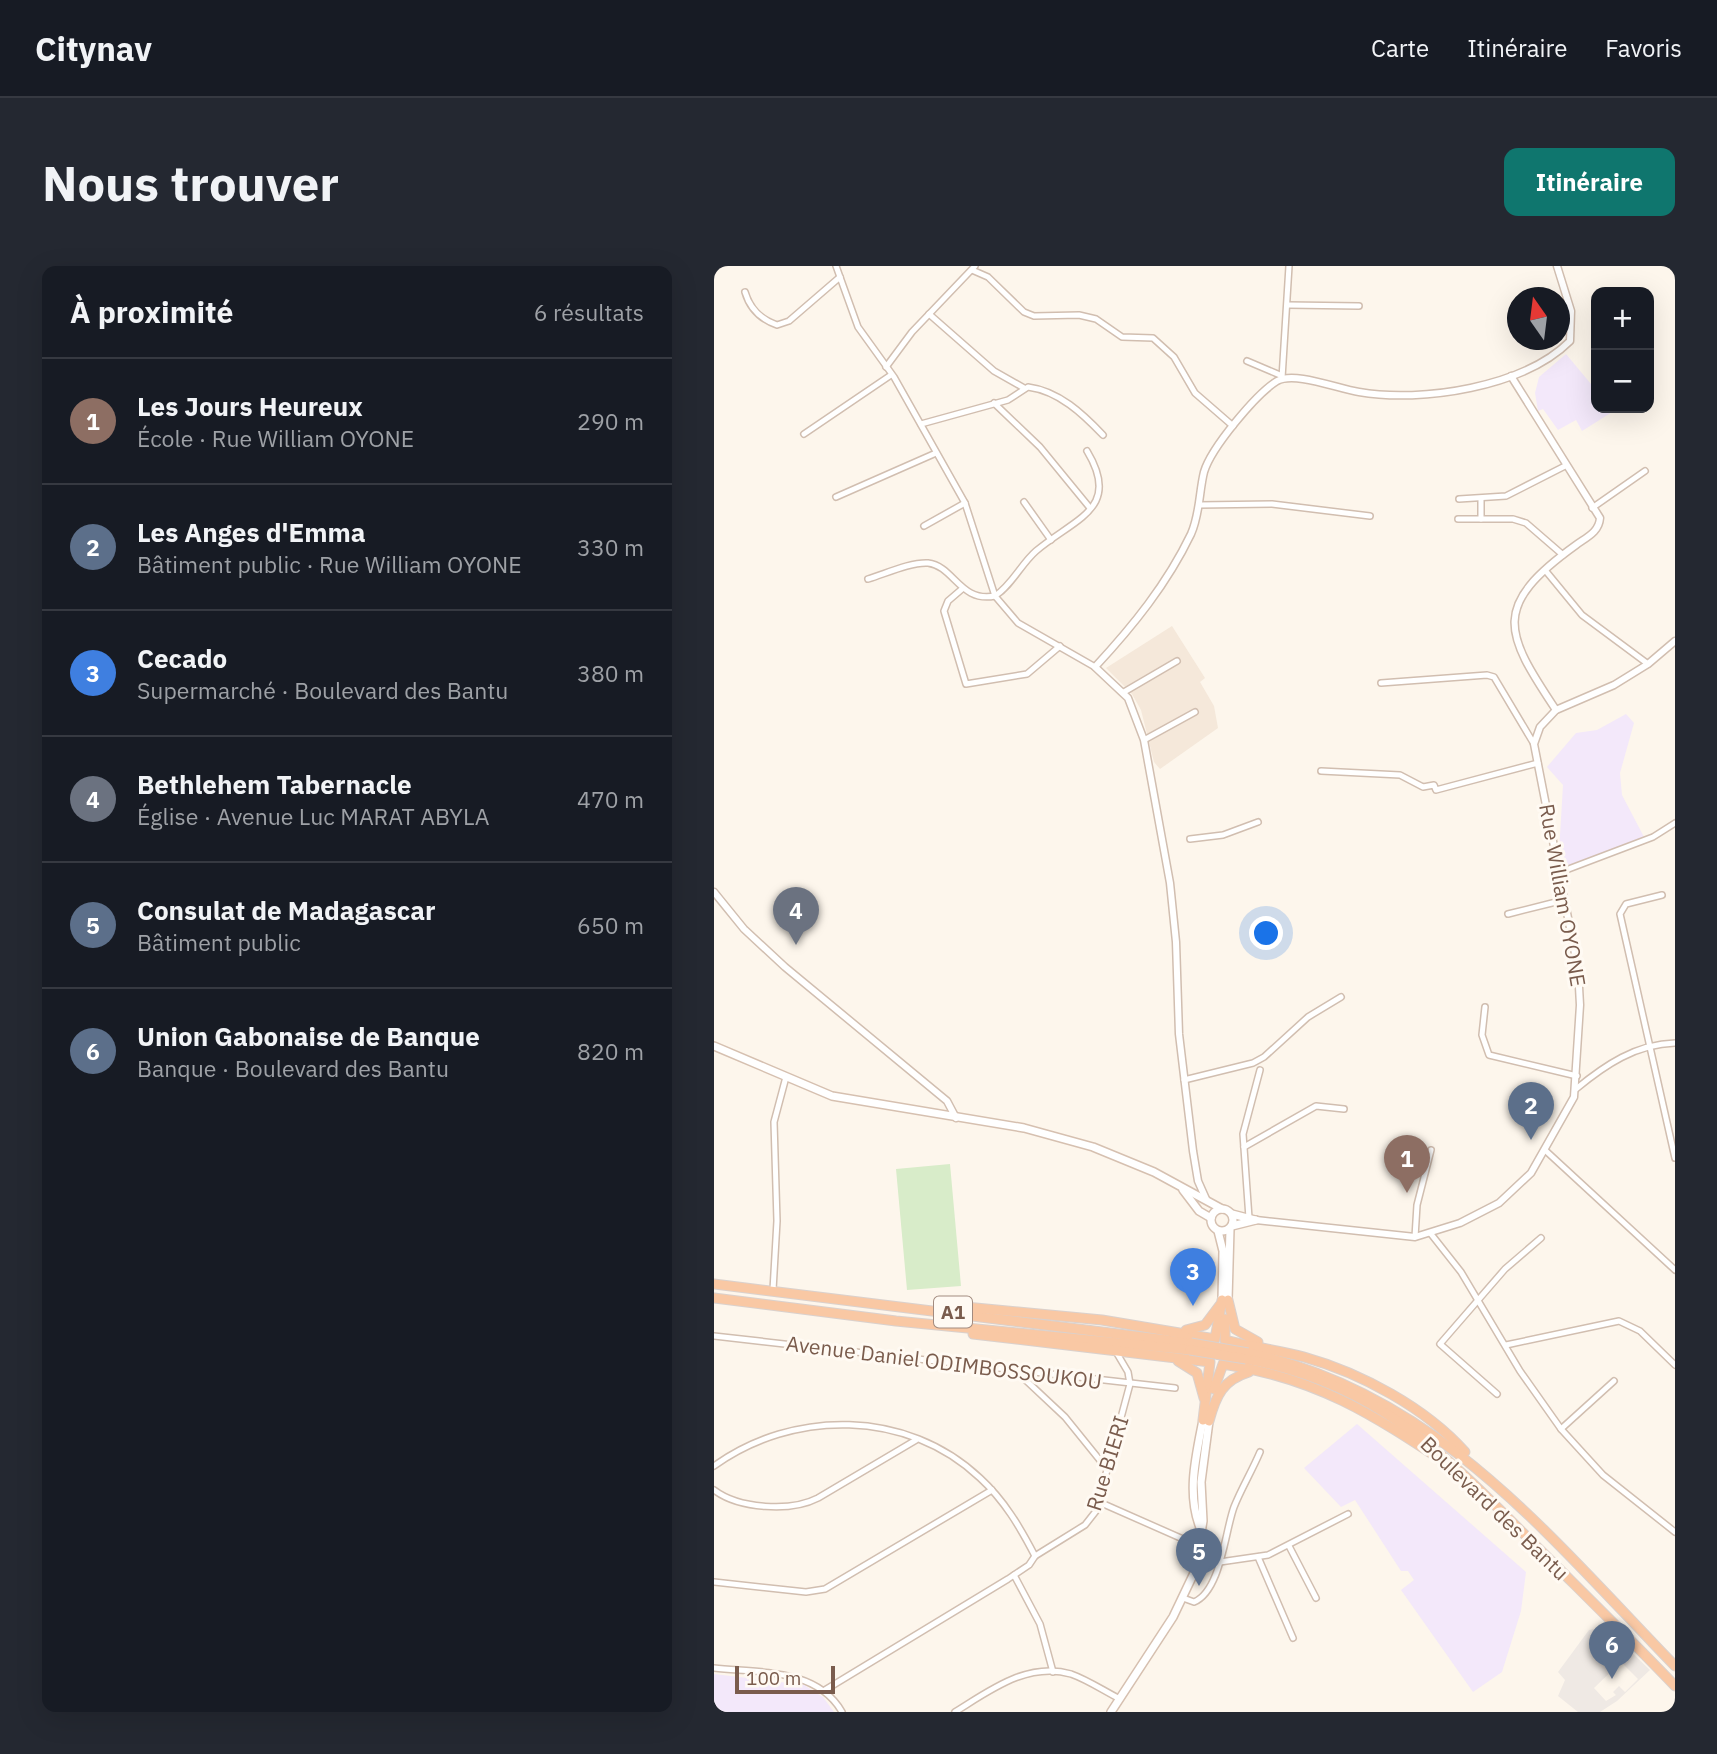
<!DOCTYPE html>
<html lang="fr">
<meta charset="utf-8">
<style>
body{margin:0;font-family:"IBM Plex Sans",sans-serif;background:#242831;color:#f1f3f6}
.controls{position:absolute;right:21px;top:21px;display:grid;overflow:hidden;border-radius:14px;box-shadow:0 7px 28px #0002}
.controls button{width:63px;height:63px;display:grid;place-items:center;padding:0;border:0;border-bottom:2px solid #363941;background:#171b24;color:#f1f3f6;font:35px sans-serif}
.compass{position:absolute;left:793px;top:21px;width:63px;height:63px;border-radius:50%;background:#171b24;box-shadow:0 7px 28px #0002;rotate:346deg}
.scale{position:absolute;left:21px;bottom:18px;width:100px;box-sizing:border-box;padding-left:7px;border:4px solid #7a5c4d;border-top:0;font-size:19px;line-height:24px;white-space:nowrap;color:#7a5c4d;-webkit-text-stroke:5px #fffaf3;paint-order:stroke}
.you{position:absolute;left:553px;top:668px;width:24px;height:24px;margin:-18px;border:5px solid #fff;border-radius:50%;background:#1a73e8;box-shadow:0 0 0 10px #1a73e833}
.badge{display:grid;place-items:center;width:46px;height:46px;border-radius:50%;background:#0f766e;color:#fff;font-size:23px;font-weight:700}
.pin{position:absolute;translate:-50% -58px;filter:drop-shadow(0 2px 4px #0008)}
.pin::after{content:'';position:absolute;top:37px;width:24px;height:21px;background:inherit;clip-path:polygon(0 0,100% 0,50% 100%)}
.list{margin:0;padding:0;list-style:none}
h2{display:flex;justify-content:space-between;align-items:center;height:91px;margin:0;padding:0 28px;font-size:30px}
h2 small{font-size:23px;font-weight:400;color:#9ea1a6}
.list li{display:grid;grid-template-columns:46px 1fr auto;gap:21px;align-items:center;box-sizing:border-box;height:126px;padding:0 28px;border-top:2px solid #363941}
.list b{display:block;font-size:26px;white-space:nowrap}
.list p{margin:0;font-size:23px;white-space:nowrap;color:#9ea1a6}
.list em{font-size:23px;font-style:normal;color:#9ea1a6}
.map{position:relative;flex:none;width:961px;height:1446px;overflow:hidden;border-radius:14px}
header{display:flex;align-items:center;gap:42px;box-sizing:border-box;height:98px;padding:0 35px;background:#171b24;border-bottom:2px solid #363941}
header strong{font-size:33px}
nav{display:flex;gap:38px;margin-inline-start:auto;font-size:24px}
.intro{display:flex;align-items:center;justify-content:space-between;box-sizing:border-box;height:168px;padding:0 42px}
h1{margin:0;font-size:49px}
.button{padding:18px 32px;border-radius:14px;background:#0f766e;color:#fff;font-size:24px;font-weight:700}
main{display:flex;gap:42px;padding:0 42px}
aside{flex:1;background:#171b24;border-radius:14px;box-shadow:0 7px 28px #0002}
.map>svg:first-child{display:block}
.residential{fill:#f5e8da}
.industrial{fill:#efe9e4;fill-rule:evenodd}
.education{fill:#f3e8fa}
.green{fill:#d8ecc9}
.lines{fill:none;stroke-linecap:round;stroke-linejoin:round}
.minor-casing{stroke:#d1beb0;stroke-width:8}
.tertiary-casing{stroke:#d1beb0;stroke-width:9}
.secondary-casing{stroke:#d6c0b0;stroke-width:10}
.trunk-casing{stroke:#dad1cd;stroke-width:11}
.minor{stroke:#fff;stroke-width:5}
.tertiary{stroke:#fff;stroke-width:6}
.secondary{stroke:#fff;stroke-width:7}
.trunk{stroke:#f9c8a4;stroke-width:9}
.trunk-bridge-casing{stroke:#dad1cd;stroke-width:11;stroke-linecap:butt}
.trunk-bridge{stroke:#f9c8a4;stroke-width:9}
.labels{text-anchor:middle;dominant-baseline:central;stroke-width:6;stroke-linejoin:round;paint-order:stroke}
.shield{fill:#fffaf3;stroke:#a28b7f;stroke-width:2}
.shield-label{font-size:19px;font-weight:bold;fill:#7a5c4d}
.street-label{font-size:21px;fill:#7a5c4d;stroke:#fffaf3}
</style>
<header>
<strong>Citynav</strong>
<nav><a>Carte</a><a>Itinéraire</a><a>Favoris</a></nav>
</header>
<div class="intro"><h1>Nous trouver</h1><a class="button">Itinéraire</a></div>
<main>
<aside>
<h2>À proximité<small>6 résultats</small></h2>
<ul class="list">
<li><span class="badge" style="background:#8d6e63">1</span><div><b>Les Jours Heureux</b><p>École · Rue William OYONE</p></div><em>290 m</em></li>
<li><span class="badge" style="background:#5c6f8a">2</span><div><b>Les Anges d'Emma</b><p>Bâtiment public · Rue William OYONE</p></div><em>330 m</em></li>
<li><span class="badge" style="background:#3f7fe0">3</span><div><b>Cecado</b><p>Supermarché · Boulevard des Bantu</p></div><em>380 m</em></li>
<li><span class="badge" style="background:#6b7280">4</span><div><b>Bethlehem Tabernacle</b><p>Église · Avenue Luc MARAT ABYLA</p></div><em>470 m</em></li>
<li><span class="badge" style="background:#5c6f8a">5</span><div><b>Consulat de Madagascar</b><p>Bâtiment public</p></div><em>650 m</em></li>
<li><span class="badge" style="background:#5c6f8a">6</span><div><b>Union Gabonaise de Banque</b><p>Banque · Boulevard des Bantu</p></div><em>820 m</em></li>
</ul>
</aside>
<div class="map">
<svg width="961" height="1446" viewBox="0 0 961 1446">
<rect width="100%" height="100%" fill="#fdf6ec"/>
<path class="residential" d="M458,360L491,412L486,416L500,440L504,462L446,503L440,496L427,444L418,428L392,402Z"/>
<path class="industrial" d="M891,1361L936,1404L903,1435L886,1446H864L844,1430L851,1414L844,1406L875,1364ZM907,1396L924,1413L911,1426L905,1420L899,1426L902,1429L892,1435L880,1422Z"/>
<g class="education">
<path d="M852,88L882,124V142L903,143L868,165L862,154L844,164L829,143L824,145L821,127L825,111Z"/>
<path d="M912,448L920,457L906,507L908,529L930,571L851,602L845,586L849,519L833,501L862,467L883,464Z"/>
<path d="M643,1158L812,1306L807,1345L788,1406L759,1426L687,1324L700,1314L694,1305H687L641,1234L627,1241L590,1202Z"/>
<path d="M0,1408L90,1419L109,1431L120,1446H0Z"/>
</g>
<path class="green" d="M236,898L247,1020L193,1024L182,903Z"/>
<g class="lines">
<g class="minor-casing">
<g id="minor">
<path d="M122,0L144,61L180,111L251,237L281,330L304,357L381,401"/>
<path d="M258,4L274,11L310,46L320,50L365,49L382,53L408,71L439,72L460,91L481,127L519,160"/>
<path d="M31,26C36,43 46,53 63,59L75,55L126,11"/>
<path d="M574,39L645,40"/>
<path d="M215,48L280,105L310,122"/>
<path d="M533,95L566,109"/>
<path d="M172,101L198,66L261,0"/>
<path d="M568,112L575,0"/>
<path d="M280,137L326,181L376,242"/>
<path d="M207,158L294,134L314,121C345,125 369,148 389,169"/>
<path d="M90,168L177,109"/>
<path d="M122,231L222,187"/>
<path d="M745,233L792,230L851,200"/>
<path d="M767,233V253"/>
<path d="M310,236L337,274"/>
<path d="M485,239L558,238L656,250"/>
<path d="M878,242L931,205"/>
<path d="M744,253H799L812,257L849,289"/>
<path d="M210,260L251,237"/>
<path d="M831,304L868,349L934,398"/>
<path d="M154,313C171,308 196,296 214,297C240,300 246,337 281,330C298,319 307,298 322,285C361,252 408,243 373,185"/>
<path d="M248,323L234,335L230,345L252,418L313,408L346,380"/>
<path d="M667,417L773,409L780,411L820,478"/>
<path d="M410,426L463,395"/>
<path d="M430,474L481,446"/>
<path d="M607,505L686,509L709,521L720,519L722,524L824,497"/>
<path d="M476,573L509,569L544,556"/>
<path d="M844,607L939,571L961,557"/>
<path d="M948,629L912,638L906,648L961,892"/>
<path d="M794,648L850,634"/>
<path d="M771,741L768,769L775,789L863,810"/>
<path d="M470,814L539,797L550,791L594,751L627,731"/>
<path d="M862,823C891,799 922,778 961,777"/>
<path d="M530,881L602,840L630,843"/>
<path d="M832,885L961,1004"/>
<path d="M535,952L529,868L546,804"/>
<path d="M717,968L747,1006L806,1105L847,1163L889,1209L961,1266"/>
<path d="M701,971L703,939L717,884"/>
<path d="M59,1024L63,955L60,856L72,811"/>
<path d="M0,1070L461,1122"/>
<path d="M792,1079L905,1055L926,1065L961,1099"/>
<path d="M303,1106L351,1151L393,1203"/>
<path d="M783,1128L726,1078L791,1003L827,972"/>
<path d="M847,1163L900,1115"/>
<path d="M0,1200C79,1143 193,1143 266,1212C290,1234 306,1261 321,1290L315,1299L294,1313L111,1424"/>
<path d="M0,1224C25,1243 77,1246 104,1232L202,1174"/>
<path d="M385,1236L487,1281"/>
<path d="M575,1280L602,1332"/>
<path d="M321,1290L371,1259L382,1245L416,1118L414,1106L401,1084"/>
<path d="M544,1291L579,1372"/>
<path d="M506,1296L554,1289L634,1248"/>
<path d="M300,1309L326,1358L339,1406"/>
<path d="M0,1316L92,1326L111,1323L278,1224"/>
<path d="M469,1332L480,1336C507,1325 511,1265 520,1241C527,1223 538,1205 546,1186"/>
<path d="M0,1402C45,1407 103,1402 128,1446"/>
<path d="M241,1446C275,1425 314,1395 357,1408C374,1414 390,1425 406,1433"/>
</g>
</g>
<g class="tertiary-casing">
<g id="tertiary">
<path d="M797,110L886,252C885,266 873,271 862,279C777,340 790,366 842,444"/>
<path d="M0,626L30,663L71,701L233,835L242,852"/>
<path d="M492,933L484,915L479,885L465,768L462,676L456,617L430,474L414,432L381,401C419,360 453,318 477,268C486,248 485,226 490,206C497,182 542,128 563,115C581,105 624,123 645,126C708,137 810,121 856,75L857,45L843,0"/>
<path d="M542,954L701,971L746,957L785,937L817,907L860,831L866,739L864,703L820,478L826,461L842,444L900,419L934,398L961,375"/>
</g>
</g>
<g class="secondary-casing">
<g id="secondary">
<path d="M0,780L118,830L310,862L379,881L440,906L508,943"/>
<path d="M469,924L485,945L497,952"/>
<circle cx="508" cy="954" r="11"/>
<path d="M518,948L541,954"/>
<path d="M518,960L542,954"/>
<path d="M504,965L509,985L508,1034"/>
<path d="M514,1034L516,963"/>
<path d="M487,1264C472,1229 482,1190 489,1154"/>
<path d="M397,1446L459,1351L480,1307L489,1255L487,1216L495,1155"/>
</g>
</g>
<g class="trunk-casing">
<g id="trunk">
<path d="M0,1018L477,1077"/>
<path d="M0,1032L182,1055L476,1084"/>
<path d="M514,1034L521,1063L544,1076"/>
<path d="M241,1040L388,1054L501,1073L508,1034"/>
<path d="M511,1053V1074C537,1081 564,1084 590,1091C647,1107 712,1142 751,1186"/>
<path d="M472,1064L491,1059L506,1039"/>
<path d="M259,1068L496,1096L489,1154"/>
<path d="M534,1087C721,1126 834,1269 961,1400"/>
<path d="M532,1093C667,1118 734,1192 826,1284C871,1329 917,1374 961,1420"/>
<path d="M464,1095L483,1107L490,1132"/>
<path d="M500,1123L509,1098C603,1112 658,1148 735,1199"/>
<path d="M495,1155C502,1129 509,1114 535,1106"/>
</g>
</g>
<use href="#minor" class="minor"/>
<use href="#tertiary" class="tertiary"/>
<use href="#secondary" class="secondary"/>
<use href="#trunk" class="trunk"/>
<g class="trunk-bridge-casing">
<g id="trunk-bridge">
<path d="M477,1077L534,1087"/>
<path d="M476,1084L532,1093"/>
</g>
</g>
<use href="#trunk-bridge" class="trunk-bridge"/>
</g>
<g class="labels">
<rect class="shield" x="220" y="1030.5" width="38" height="31" rx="5"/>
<g class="shield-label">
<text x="239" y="1046">A1</text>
</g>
<g class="street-label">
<text transform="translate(849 629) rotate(80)">Rue William OYONE</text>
<text transform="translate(230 1096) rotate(7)">Avenue Daniel ODIMBOSSOUKOU</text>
<text transform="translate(393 1197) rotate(-73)">Rue BIERI</text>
<text transform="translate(781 1242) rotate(44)">Boulevard des Bantu</text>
</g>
</g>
</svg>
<div class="controls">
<button>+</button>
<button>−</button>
</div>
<svg class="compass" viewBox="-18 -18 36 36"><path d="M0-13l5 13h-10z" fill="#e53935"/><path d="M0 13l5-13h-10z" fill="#9ea1a6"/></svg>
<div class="scale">100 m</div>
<div class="you"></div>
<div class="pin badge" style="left:693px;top:927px;background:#8d6e63">1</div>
<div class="pin badge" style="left:817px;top:874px;background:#5c6f8a">2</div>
<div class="pin badge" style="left:479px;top:1040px;background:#3f7fe0">3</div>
<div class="pin badge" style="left:82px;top:679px;background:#6b7280">4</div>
<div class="pin badge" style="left:485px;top:1320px;background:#5c6f8a">5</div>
<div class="pin badge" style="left:898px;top:1413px;background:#5c6f8a">6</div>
</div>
</main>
